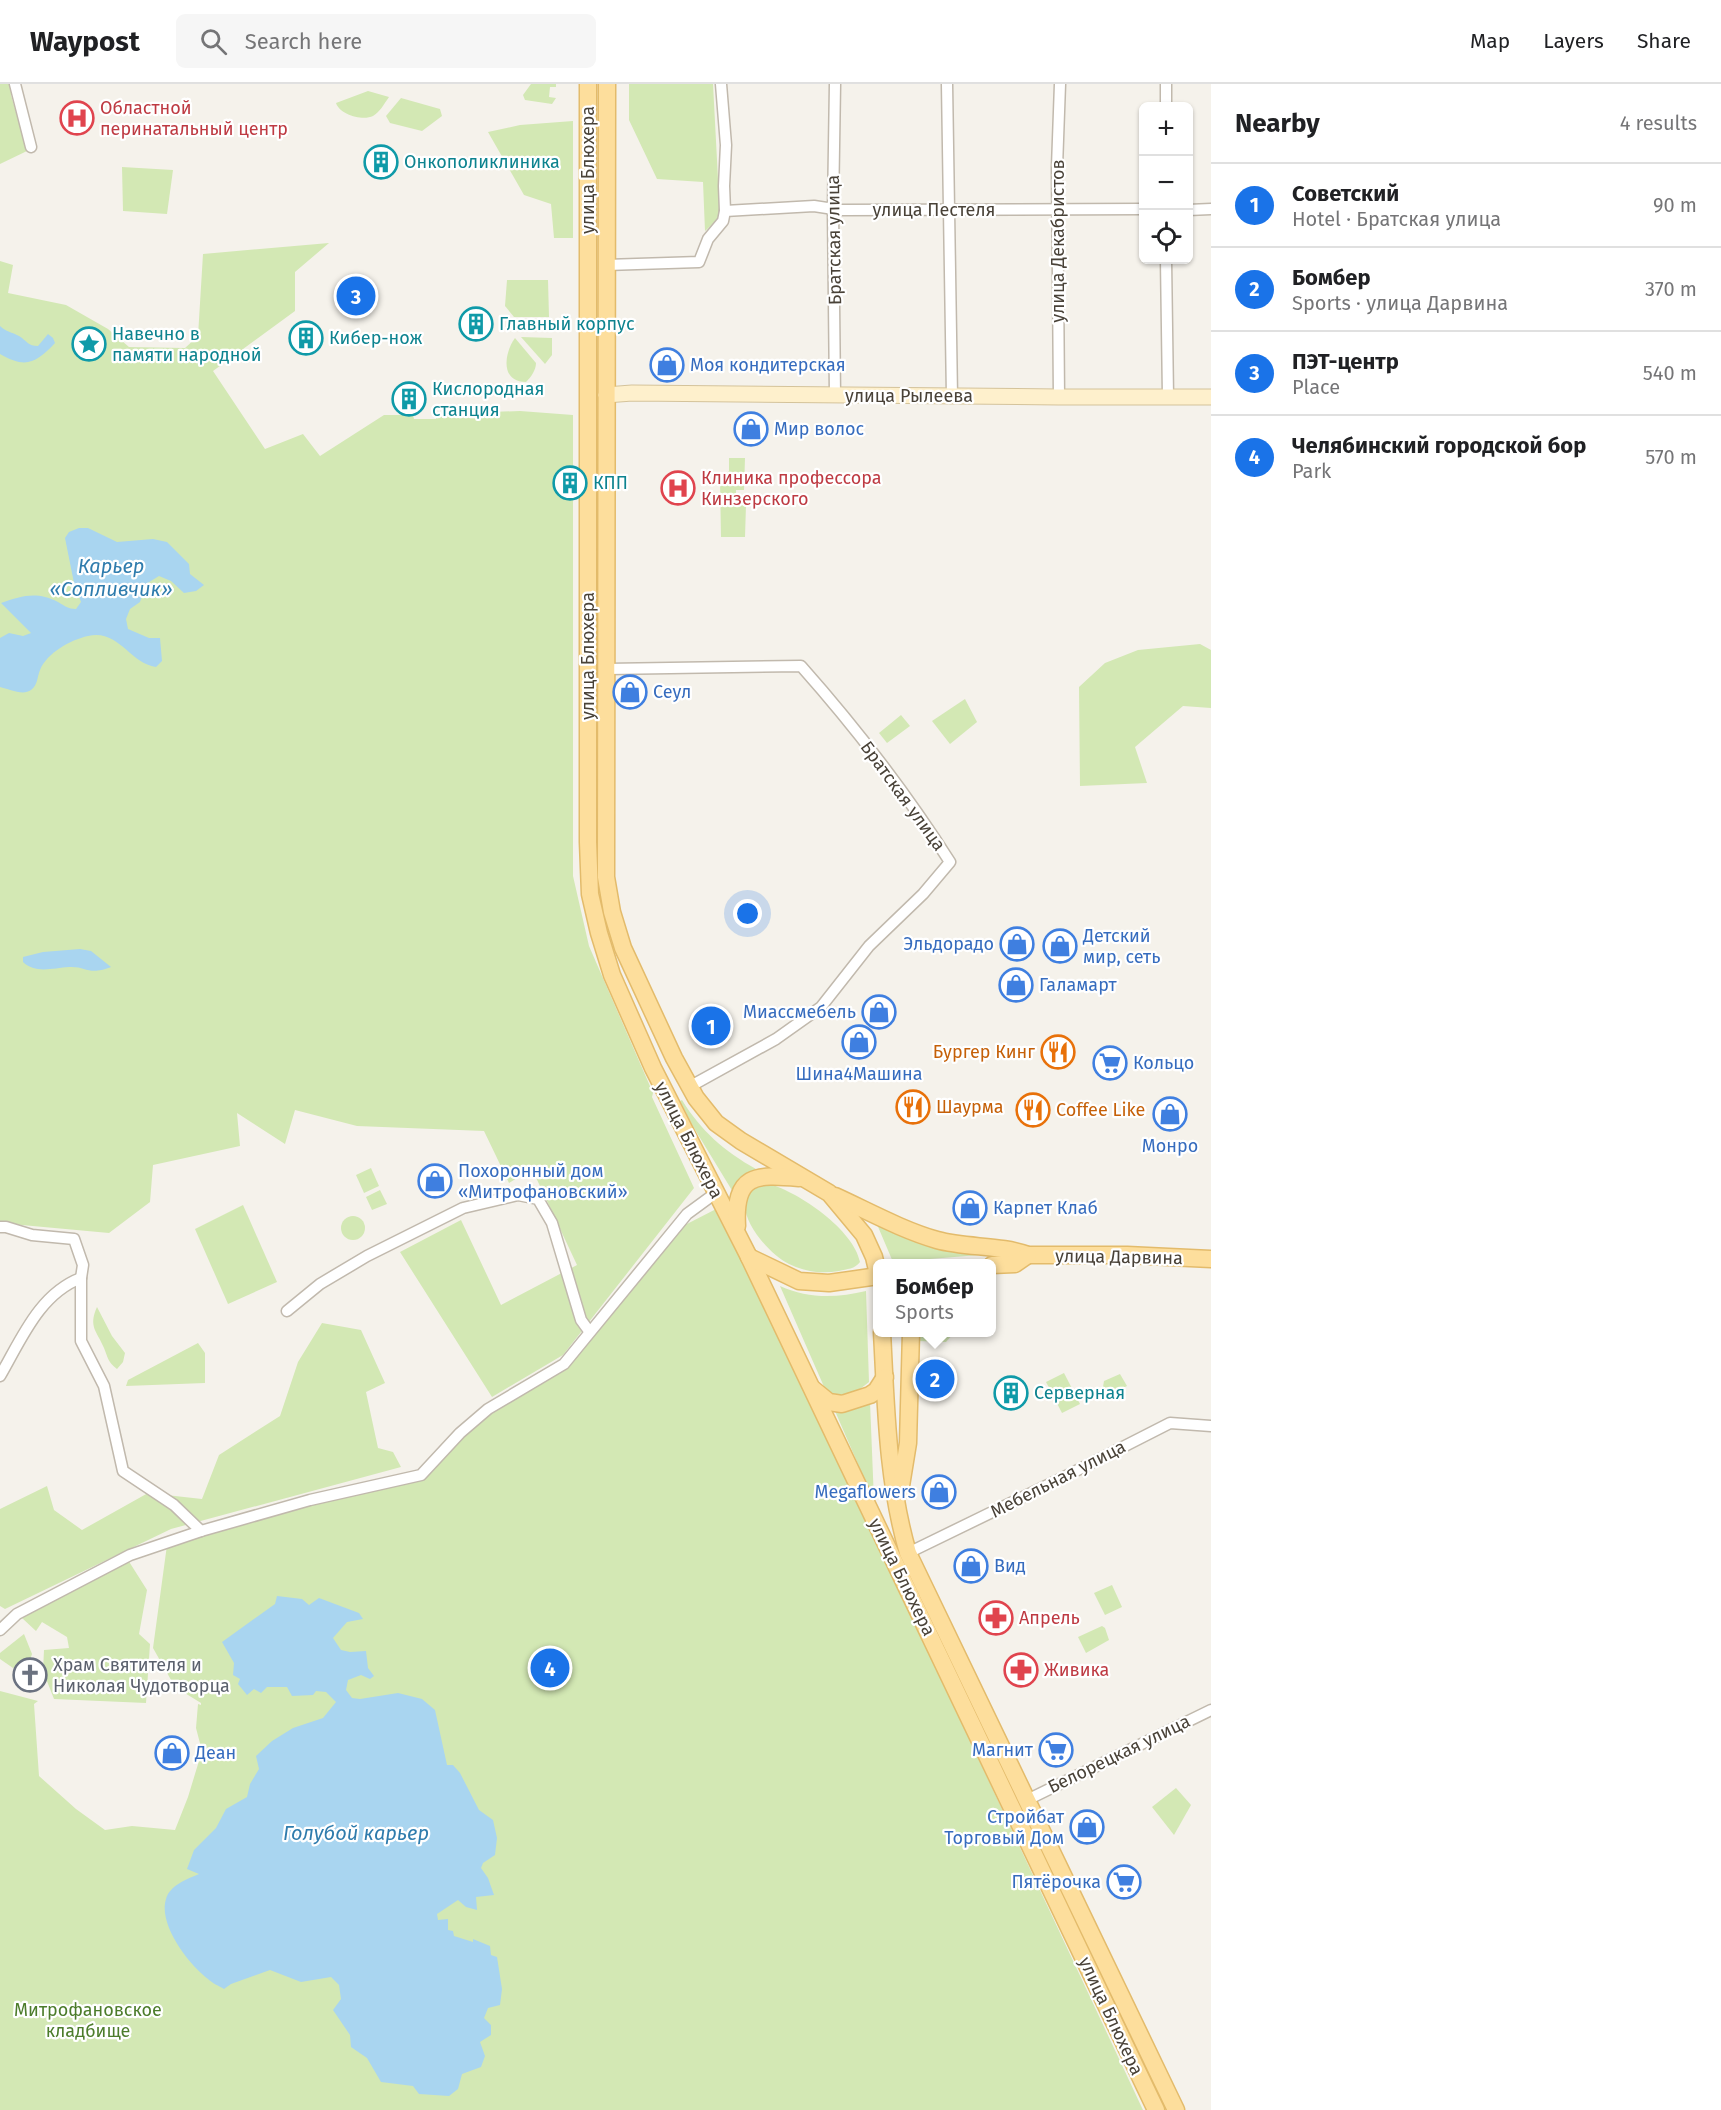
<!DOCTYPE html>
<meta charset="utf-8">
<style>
body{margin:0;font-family:"Fira Sans",sans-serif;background:#f6f6f6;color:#202124}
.controls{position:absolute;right:18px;top:18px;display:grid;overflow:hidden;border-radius:9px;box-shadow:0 2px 4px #0004}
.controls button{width:54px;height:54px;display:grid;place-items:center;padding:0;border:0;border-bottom:2px solid #e0e0e0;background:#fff;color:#202124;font:30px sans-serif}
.you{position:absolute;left:748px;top:830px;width:21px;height:21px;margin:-15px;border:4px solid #fff;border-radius:50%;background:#1a73e8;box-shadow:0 0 0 9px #1a73e833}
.badge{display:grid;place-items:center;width:39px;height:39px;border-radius:50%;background:#1a73e8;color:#fff;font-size:20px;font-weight:700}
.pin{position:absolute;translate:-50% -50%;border:3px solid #fff;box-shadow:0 2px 6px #0006}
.popup{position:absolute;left:873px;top:1175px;width:123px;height:78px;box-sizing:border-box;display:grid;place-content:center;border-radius:9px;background:#fff;filter:drop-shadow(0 2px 4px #0005);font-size:20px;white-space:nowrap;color:#757577}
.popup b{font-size:22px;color:#202124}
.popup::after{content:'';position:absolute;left:50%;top:100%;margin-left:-12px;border:12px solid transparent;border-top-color:#fff}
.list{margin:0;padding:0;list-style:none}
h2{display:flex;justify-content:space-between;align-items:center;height:78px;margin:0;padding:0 24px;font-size:26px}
h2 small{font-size:20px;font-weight:400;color:#757577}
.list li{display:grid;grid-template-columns:39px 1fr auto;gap:18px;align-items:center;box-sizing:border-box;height:84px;padding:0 24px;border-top:2px solid #e0e0e0}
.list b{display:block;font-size:22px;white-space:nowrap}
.list p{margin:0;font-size:20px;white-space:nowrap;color:#757577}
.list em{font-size:20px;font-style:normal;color:#757577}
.icon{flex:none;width:33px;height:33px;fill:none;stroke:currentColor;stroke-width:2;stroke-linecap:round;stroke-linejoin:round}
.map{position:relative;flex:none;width:1211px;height:2026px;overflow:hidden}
header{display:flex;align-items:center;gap:36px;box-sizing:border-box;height:84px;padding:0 30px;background:#fff;border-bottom:2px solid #e0e0e0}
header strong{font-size:28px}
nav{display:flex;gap:33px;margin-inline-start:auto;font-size:21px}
.search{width:420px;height:54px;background:#f6f6f6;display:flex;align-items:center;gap:15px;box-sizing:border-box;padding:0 21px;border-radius:9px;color:#757577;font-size:22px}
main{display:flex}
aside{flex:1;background:#fff}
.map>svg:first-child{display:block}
.green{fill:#d3e8b4}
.water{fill:#a9d5f0}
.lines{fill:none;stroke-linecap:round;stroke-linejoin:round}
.street-casing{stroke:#c1b9ad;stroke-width:13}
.secondary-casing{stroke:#d4c39b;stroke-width:17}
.primary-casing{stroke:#e3bb6b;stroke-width:19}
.street{stroke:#fff;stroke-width:10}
.secondary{stroke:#fef0cc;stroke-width:15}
.primary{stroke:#fdde9c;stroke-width:16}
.labels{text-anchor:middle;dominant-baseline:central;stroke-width:4.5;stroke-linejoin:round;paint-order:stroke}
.health-label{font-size:18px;fill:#be3a42;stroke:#fff;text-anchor:start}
.culture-label{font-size:18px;fill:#0d838f;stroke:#fff;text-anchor:start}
.street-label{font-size:18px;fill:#494238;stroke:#fff}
.shop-label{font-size:18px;fill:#366cbe;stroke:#fff;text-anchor:start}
.food-label{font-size:18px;fill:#c56008;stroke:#fff;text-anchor:start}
.worship-label{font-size:18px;fill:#5b616d;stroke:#fff;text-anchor:start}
.park-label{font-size:18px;fill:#4c7c2b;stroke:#fff}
.water-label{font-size:20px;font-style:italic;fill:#2f7cad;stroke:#fff}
</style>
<header>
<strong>Waypost</strong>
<div class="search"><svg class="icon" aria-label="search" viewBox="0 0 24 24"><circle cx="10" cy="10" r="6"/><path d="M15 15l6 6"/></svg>Search here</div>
<nav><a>Map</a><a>Layers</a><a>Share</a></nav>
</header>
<main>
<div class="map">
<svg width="1211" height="2026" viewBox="0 0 1211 2026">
<rect width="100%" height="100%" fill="#f5f2eb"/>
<g class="green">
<path d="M0,0H11L14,9L11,11L27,67L0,80Z"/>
<path d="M531,0H556V3H550L549,13L556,14L552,20L525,16L523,11Z"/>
<path d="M629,0H713L720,133L705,147L703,98L657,95L629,36Z"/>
<path d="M368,7L389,13C384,20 380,28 373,32C363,37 340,31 336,19Z"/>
<path d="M401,14L440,25L442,32L422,47L390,39L386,32Z"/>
<path d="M573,37V154H554L551,120L524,111L488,48L520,41Z"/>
<path d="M122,83L173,86L167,130L123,127Z"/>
<path d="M329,159L295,188V227L213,287L265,365L303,350L320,372L384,331H413L414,335H436L437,330L520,327L573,331V792L589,862L653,1009L652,1013L694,1104L563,1271L492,1313L400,1168L461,1136L501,1221L577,1181L532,1085L509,1099L484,1047L357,1042L295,1026L285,1060L237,1029L240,1062L153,1081L150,1118L109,1149L0,1139V177L13,181L8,209L66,221L108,245L129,263L185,264L198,252L203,170Z"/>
<path d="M507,196H548L549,233H514L505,222Z"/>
<path d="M521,253L552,254V271L545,280Z"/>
<path d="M515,254L536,279C536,286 531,293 526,298C500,298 504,269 515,254Z"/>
<path d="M729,374H745L744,406H736V421H746L745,453H721L720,396L729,387Z"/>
<path d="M1200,560L1211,566V624L1183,622L1135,663L1147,699L1080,702L1079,603L1105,579L1138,566Z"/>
<path d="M965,615L977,638L950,660L932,637Z"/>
<path d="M901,631L910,642L887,659L879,649Z"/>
<path d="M682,1016C701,1047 724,1067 756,1085L744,1094L733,1108L694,1044L680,1017Z"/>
<path d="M371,1084L379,1102L364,1109L356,1091Z"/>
<path d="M769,1100C799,1108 854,1146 860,1178C855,1185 847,1185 839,1187C822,1190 805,1188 789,1180C763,1168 716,1107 769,1100Z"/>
<path d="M380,1106L387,1120L372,1126L366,1113Z"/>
<path d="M243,1121L277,1198L228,1220L195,1145Z"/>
<path d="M720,1123L1143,2026H0V1607L38,1617L34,1620L39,1692L76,1725L105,1746L132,1742L175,1746L188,1713L202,1667L196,1644L198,1620L201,1621V1619L175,1603L153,1564L167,1461L310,1419L424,1393L462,1350L491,1328L565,1283L683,1142Z"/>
<circle cx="353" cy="1144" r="12"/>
<path d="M876,1138L951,1167L979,1171L893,1178Z"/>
<path d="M780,1202C808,1215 837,1214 866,1207L869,1298C856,1309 842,1317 825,1305Z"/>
<path d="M97,1223L112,1252L125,1269L123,1278L117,1285C108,1278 108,1274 104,1264C97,1247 88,1243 97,1223Z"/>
<path d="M322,1239L361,1246L385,1299L366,1308L378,1364L393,1368L401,1383L171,1445L5,1525L0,1522V1425L47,1402L54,1426L82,1446L148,1409L202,1415L219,1371L280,1332L298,1278Z"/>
<path d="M918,1249H954L946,1258L918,1257Z"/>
<path d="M198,1259L205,1269V1299L126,1302L128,1296Z"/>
<path d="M1064,1289L1080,1320L1062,1329L1046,1298Z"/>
<path d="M1120,1290L1127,1302L1101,1315L1104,1297Z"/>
<path d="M870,1318L874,1417L835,1327Z"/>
<path d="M128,1476L147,1506L139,1550L150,1560L146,1619L54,1615L43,1587L44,1566L69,1564L67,1553L42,1538L36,1547L22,1534Z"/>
<path d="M1112,1501L1122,1523L1105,1531L1094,1509Z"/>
<path d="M1102,1542L1105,1544L1109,1556L1086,1569L1078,1553Z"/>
<path d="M24,1550L32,1570L30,1576L13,1584L0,1575V1569Z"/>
<path d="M1176,1704L1191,1721L1174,1751L1152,1723Z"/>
</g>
<g class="water">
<path d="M0,242C6,248 12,248 19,252C27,257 28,262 38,262L48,250L53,254L55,259C36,279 26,285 0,270Z"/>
<path d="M79,444H88L117,458L153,455L167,458L189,480L190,490L204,501L196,507L184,509L171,497L159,492L146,500L140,518L130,525L126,535L128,545L149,554H160L162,577L156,583C129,579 119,545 88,552C70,556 47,569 40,586C37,593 38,601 31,606C23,612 9,605 0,603V554L9,549L23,552L31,549L1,519C22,512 36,507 58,518C65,522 68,525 76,525L81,518L74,499L65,454L69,448Z"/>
<path d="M80,865L91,867L111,883C88,892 87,882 69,883C53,884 35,890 23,878V873L43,868Z"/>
<path d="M277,1512L302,1515L309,1521L319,1514L359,1529L363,1535L347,1538L333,1554L341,1566L350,1568L366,1567L368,1584L374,1592L370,1595L361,1591L348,1596L346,1606L352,1614L360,1615L398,1609L422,1615L435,1626L447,1681H453L460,1689L479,1726L493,1736L497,1754L495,1771L483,1779L481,1784L488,1794L494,1811L476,1813L477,1826L466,1823L458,1816L437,1830L438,1836L448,1835V1846L453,1847L454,1852L473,1858V1855L490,1862L491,1871L497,1873L502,1905L500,1921L488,1924L484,1934L491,1941V1951L480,1958L485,1972L481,1983L462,1990L458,2005L449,2012L419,2010L413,2002L381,1998L367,1974L351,1963L350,1951L333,1926L341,1915L339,1901L331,1893L301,1898L270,1886L231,1900L224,1905C219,1902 212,1899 208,1895C188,1880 158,1840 166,1815C170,1801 187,1795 199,1790L187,1785L194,1766L216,1744L226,1725L247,1713L250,1700L259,1685L256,1672L272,1657L293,1644L323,1634L336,1618L326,1608L316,1607L313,1611L292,1612L287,1603H267L261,1609L254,1605L247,1611L238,1600L240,1595L233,1591L234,1579L222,1558L275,1520Z"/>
</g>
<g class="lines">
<g class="street-casing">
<g id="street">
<path d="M15,0L31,63"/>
<path d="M835,0L833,125L835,312"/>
<path d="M947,0L952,313"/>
<path d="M1166,22V0"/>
<path d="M1188,126L1211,125"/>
<path d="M725,127L814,122L840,126L1144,125"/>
<path d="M1166,176L1168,313"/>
<path d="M606,181L699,178L708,155L723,137L725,127L724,102L726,61L721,0"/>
<path d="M1059,313L1057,83L1060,0"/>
<path d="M607,585L801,582C856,644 906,709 950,778L923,810L869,862L821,923L776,955L689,1003"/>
<path d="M0,1143H6L32,1151L74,1155L83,1181L81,1194V1257L104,1302L123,1387L174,1421L201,1447"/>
<path d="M287,1227L320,1200L367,1172L463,1124L518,1111L538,1115L552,1139L581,1236L589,1247"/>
<path d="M0,1292C21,1256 39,1210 81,1194"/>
<path d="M908,1469L1062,1394L1170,1339L1211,1342"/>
<path d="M0,1546L17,1530L130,1471L201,1447L310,1416L421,1391L460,1349L488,1325L564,1280L687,1130L717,1108"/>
<path d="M1027,1716L1211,1626"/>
</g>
</g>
<g class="secondary-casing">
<path id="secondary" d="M606,311L632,309L1059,313H1211"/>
</g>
<g class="primary-casing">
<g id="primary">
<path d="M588,0V758L590,810L599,849L612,891L653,984L749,1173L1156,2026"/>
<path d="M607,0L606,793L612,828L623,864L674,974L696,1014L716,1039L741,1057L829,1109L864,1151L874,1173L878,1190"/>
<path d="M835,1112C868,1127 902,1146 937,1156C966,1164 1001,1161 1028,1171H1127L1211,1175"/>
<path d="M737,1142C734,1090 755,1090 799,1094"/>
<path d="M749,1173L799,1197L829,1199L878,1192"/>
<path d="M992,1181L1015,1180L1028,1171"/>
<path d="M882,1248C886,1322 887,1397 908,1469L1176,2026"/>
<path d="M813,1305L829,1318L842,1320L870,1311L876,1307L885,1293"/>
<path d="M900,1408L908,1359L911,1248"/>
</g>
</g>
<use href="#street" class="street"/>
<use href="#secondary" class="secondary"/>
<use href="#primary" class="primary"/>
</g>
<defs>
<g id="hospital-ring" transform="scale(1.725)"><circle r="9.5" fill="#fff" stroke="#e0444e" stroke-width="1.5"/><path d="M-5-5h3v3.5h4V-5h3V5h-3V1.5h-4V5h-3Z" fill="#e0444e"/></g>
<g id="building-ring" transform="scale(1.725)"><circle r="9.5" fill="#fff" stroke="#0f9aa8" stroke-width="1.5"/><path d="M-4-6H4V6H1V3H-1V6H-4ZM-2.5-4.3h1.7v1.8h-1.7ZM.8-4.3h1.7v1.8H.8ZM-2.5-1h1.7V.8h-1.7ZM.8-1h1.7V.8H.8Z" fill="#0f9aa8"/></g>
<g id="sight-ring" transform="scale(1.725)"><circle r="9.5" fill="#fff" stroke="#0f9aa8" stroke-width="1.5"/><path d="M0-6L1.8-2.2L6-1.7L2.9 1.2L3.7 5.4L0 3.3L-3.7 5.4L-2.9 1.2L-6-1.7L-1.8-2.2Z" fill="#0f9aa8"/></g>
<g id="shop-ring" transform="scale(1.725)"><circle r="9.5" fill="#fff" stroke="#3f7fe0" stroke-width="1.5"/><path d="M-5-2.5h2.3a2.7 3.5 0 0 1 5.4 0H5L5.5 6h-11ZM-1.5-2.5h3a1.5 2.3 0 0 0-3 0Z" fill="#3f7fe0"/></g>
<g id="restaurant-ring" transform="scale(1.725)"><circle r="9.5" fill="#fff" stroke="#e8710a" stroke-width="1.5"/><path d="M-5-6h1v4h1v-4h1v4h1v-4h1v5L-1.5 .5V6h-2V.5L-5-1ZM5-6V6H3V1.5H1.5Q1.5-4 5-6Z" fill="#e8710a"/></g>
<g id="supermarket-ring" transform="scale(1.725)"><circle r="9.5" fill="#fff" stroke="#3f7fe0" stroke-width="1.5"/><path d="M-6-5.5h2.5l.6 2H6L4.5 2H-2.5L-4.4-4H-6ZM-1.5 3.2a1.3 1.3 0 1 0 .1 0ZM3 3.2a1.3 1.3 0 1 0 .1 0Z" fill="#3f7fe0"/></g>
<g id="pharmacy-ring" transform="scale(1.725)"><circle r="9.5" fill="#fff" stroke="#e0444e" stroke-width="1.5"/><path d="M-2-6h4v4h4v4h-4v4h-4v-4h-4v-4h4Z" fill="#e0444e"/></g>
<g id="church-ring" transform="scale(1.725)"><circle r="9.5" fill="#fff" stroke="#6b7280" stroke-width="1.5"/><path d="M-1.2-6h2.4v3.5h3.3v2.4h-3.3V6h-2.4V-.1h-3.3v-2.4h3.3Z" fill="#6b7280"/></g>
</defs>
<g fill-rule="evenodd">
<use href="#hospital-ring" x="77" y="34"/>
<use href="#building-ring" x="381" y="78"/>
<use href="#building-ring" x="476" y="240"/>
<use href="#building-ring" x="306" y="254"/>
<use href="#sight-ring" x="89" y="260"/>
<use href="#shop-ring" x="667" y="281"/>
<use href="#building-ring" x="409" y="315"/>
<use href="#shop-ring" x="751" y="345"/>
<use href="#building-ring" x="570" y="399"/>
<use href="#hospital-ring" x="678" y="404"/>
<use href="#shop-ring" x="630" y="608"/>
<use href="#shop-ring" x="1017" y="860"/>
<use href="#shop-ring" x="1060" y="862"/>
<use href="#shop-ring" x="1016" y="901"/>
<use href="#shop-ring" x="879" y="928"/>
<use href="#shop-ring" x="859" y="958"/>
<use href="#restaurant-ring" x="1058" y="968"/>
<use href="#supermarket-ring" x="1110" y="979"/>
<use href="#restaurant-ring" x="913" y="1023"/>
<use href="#restaurant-ring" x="1033" y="1026"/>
<use href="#shop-ring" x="1170" y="1030"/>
<use href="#shop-ring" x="435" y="1097"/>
<use href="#shop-ring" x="970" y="1124"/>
<use href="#building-ring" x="1011" y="1309"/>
<use href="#shop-ring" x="939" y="1408"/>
<use href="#shop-ring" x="971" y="1482"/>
<use href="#pharmacy-ring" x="996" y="1534"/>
<use href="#pharmacy-ring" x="1021" y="1586"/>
<use href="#church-ring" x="30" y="1591"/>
<use href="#supermarket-ring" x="1056" y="1666"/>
<use href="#shop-ring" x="172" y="1669"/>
<use href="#shop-ring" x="1087" y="1743"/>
<use href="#supermarket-ring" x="1124" y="1798"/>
</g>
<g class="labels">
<g class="health-label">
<text x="100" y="24">Областной<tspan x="100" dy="21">перинатальный центр</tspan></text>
<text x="701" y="394">Клиника профессора<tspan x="701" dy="21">Кинзерского</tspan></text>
<text x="1019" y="1534">Апрель</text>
<text x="1044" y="1586">Живика</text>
</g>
<g class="culture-label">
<text x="404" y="78">Онкополиклиника</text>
<text x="499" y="240">Главный корпус</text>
<text x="112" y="250">Навечно в<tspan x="112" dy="21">памяти народной</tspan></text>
<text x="329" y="254">Кибер-нож</text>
<text x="432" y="305">Кислородная<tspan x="432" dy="21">станция</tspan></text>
<text x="593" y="399">КПП</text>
<text x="1034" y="1309">Серверная</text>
</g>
<g class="street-label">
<text transform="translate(588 86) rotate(-90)">улица Блюхера</text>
<text x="934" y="126">улица Пестеля</text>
<text transform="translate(834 156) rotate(-91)">Братская улица</text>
<text transform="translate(1058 157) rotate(-90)">улица Декабристов</text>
<text x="909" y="312">улица Рылеева</text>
<text transform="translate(588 572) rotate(-90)">улица Блюхера</text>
<text transform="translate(903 712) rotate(54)">Братская улица</text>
<text transform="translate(689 1056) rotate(63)">улица Блюхера</text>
<text transform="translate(1119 1173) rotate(1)">улица Дарвина</text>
<text transform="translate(1058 1395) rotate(-27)">Мебельная улица</text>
<text transform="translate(902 1493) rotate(64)">улица Блюхера</text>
<text transform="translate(1119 1670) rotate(-26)">Белорецкая улица</text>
<text transform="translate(1111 1932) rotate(65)">улица Блюхера</text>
</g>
<g class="shop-label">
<text x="690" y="281">Моя кондитерская</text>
<text x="774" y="345">Мир волос</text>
<text x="653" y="608">Сеул</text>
<text x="1083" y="852">Детский<tspan x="1083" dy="21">мир, сеть</tspan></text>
<text x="994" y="860" text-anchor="end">Эльдорадо</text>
<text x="1039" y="901">Галамарт</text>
<text x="856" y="928" text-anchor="end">Миассмебель</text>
<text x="1133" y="979">Кольцо</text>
<text x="859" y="990" text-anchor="middle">Шина4Машина</text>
<text x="1170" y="1062" text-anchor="middle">Монро</text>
<text x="458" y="1087">Похоронный дом<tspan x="458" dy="21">«Митрофановский»</tspan></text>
<text x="993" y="1124">Карпет Клаб</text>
<text x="916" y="1408" text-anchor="end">Megaflowers</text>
<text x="994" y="1482">Вид</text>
<text x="1033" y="1666" text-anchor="end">Магнит</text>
<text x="195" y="1669">Деан</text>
<text x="1064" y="1733" text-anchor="end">Стройбат<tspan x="1064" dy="21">Торговый Дом</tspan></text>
<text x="1101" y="1798" text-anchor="end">Пятёрочка</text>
</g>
<g class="food-label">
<text x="1035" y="968" text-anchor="end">Бургер Кинг</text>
<text x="936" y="1023">Шаурма</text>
<text x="1056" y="1026">Coffee Like</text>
</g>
<g class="worship-label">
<text x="53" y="1581">Храм Святителя и<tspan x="53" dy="21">Николая Чудотворца</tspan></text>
</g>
<g class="park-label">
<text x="88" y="1926">Митрофановское<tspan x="88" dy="21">кладбище</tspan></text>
</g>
<g class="water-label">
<text x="111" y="482">Карьер<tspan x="111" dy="23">«Сопливчик»</tspan></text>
<text x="356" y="1749">Голубой карьер</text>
</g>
</g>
</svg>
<div class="controls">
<button>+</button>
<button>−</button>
<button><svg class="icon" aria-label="locate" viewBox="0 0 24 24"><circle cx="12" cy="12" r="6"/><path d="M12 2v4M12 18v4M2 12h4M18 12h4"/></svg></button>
</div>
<div class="you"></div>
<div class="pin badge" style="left:711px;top:942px">1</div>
<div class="pin badge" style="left:935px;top:1295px">2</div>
<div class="popup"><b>Бомбер</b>Sports</div>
<div class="pin badge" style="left:356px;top:212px">3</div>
<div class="pin badge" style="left:550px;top:1584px">4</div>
</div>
<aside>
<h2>Nearby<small>4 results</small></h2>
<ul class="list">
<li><span class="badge">1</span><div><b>Советский</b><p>Hotel · Братская улица</p></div><em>90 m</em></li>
<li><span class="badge">2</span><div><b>Бомбер</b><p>Sports · улица Дарвина</p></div><em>370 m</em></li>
<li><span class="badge">3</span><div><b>ПЭТ-центр</b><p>Place</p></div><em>540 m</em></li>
<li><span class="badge">4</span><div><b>Челябинский городской бор</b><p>Park</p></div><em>570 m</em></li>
</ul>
</aside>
</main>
